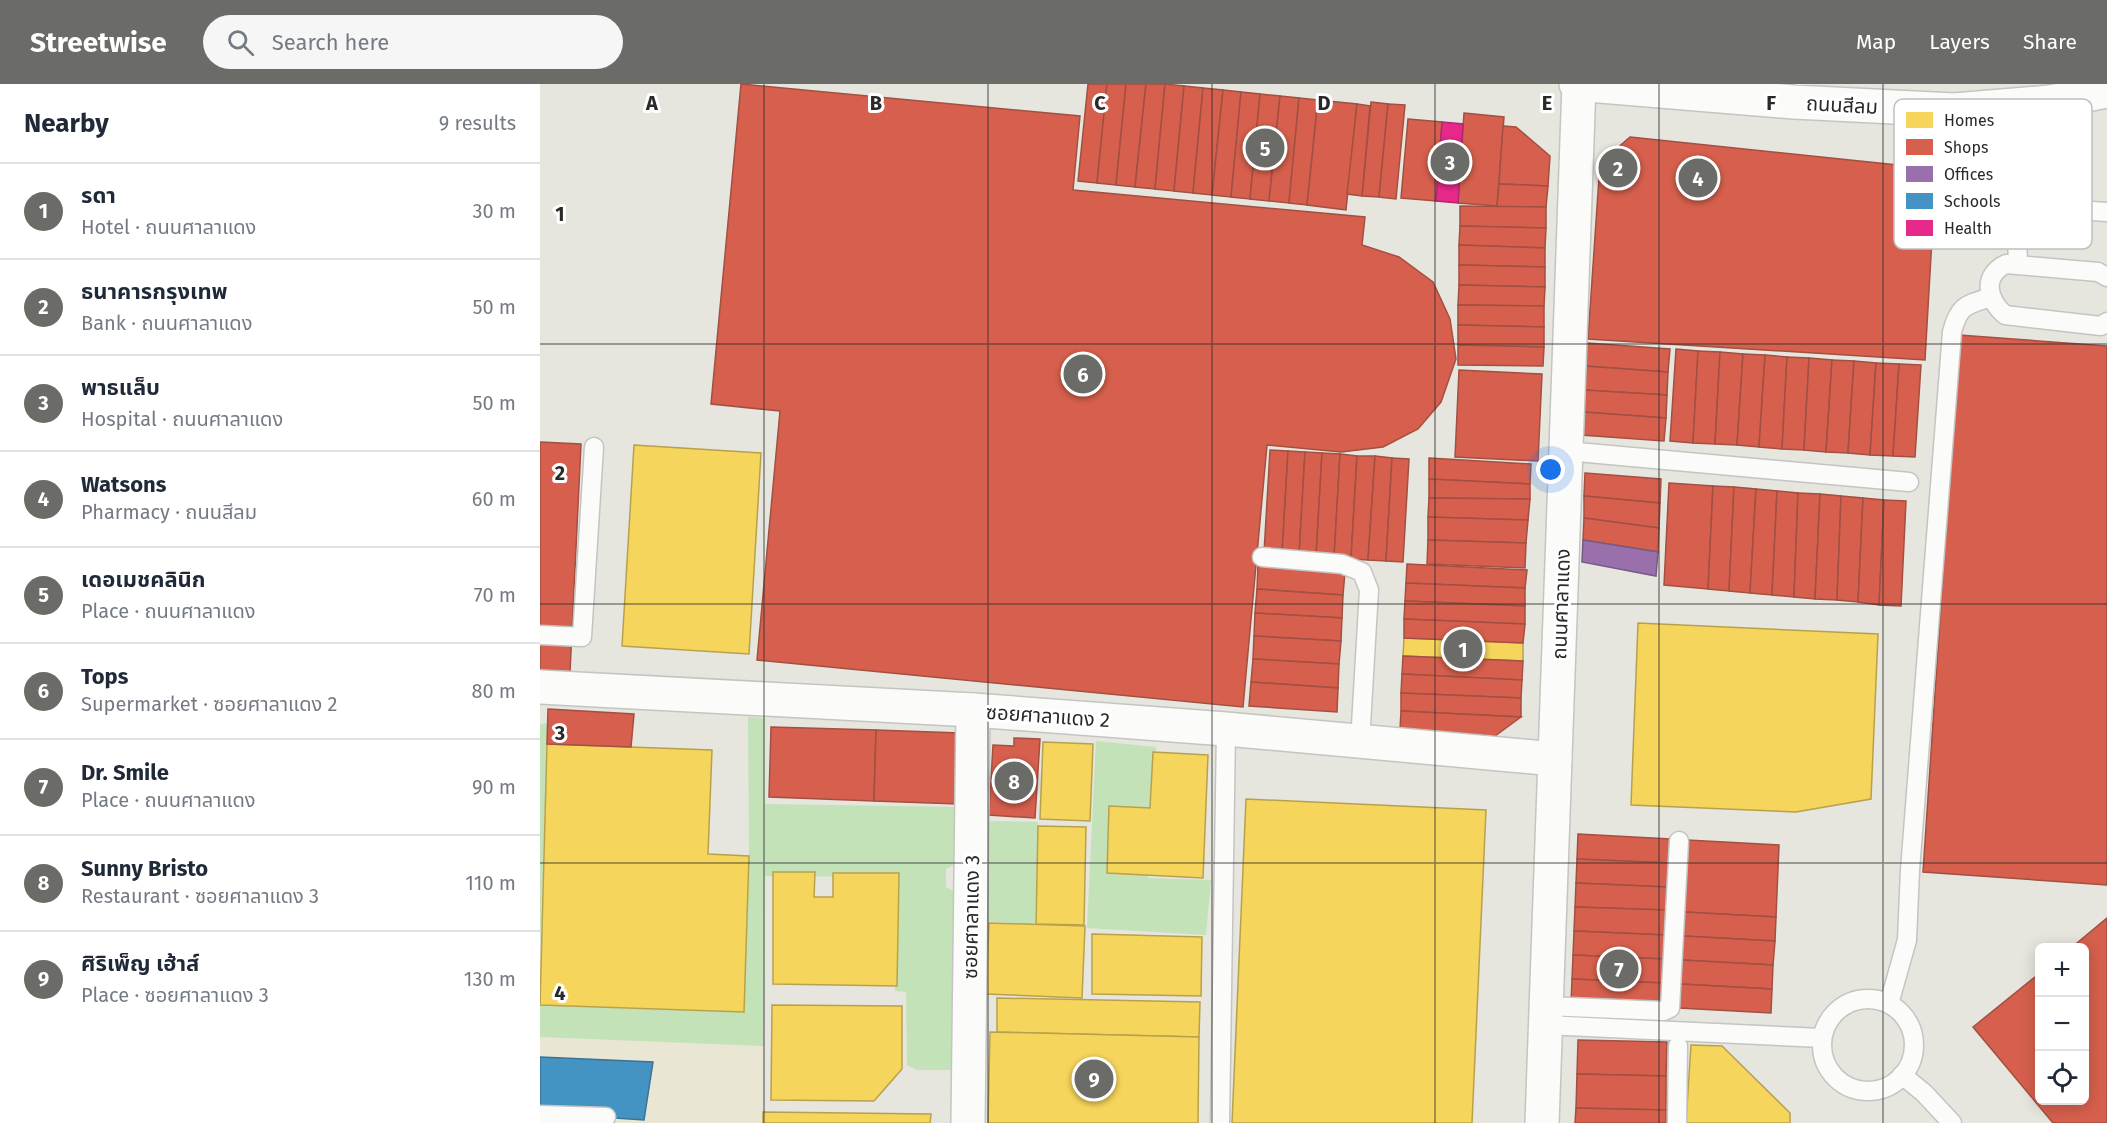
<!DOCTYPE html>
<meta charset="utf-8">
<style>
body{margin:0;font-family:"Fira Sans","Noto Sans Thai",sans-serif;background:#f6f6f7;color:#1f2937}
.controls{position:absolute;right:18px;bottom:18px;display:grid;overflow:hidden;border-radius:9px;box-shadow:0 3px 15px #0003}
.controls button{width:54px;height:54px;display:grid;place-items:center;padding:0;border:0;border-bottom:2px solid #e0e1e3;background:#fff;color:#1f2937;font:30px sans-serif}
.you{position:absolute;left:1011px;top:386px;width:21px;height:21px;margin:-15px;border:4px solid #fff;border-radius:50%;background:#1a73e8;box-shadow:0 0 0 9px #1a73e833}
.badge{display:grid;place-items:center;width:39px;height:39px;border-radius:50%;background:#6b6b68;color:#fff;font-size:20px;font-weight:700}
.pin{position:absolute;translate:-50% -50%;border:3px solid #fff;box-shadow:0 2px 6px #0006}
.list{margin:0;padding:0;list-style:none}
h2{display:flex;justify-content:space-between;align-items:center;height:78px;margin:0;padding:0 24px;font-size:26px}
h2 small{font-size:20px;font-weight:400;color:#747a83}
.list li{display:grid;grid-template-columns:39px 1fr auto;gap:18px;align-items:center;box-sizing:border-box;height:96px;padding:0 24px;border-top:2px solid #e0e1e3}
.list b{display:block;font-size:22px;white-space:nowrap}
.list p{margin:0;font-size:20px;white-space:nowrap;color:#747a83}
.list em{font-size:20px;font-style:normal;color:#747a83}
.icon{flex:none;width:33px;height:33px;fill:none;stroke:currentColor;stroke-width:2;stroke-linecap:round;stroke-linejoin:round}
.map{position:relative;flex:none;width:1567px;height:1039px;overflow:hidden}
header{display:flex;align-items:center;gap:36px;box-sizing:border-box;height:84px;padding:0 30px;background:#6b6b68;color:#fff}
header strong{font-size:28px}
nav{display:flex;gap:33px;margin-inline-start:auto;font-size:21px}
.search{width:420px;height:54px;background:#f6f6f7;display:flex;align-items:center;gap:15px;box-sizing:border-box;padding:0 21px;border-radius:33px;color:#747a83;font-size:22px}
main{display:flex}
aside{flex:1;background:#fff}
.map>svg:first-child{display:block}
.education{fill:#e9e6d4}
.green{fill:#c3e2b8}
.homes{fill:#f6d55c;stroke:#b8a14d;stroke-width:1.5}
.shops{fill:#d6604d;stroke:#a25042;stroke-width:1.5}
.offices{fill:#9970ab;stroke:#775b84;stroke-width:1.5}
.schools{fill:#4393c3;stroke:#3b7395;stroke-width:1.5}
.health{fill:#e7298a;stroke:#ae296d;stroke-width:1.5}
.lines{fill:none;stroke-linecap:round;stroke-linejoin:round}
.lane-casing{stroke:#c4c4c3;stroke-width:21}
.street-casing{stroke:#c4c4c3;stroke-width:36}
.secondary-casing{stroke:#c4c4c3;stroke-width:36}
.lane{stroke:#fbfbfa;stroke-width:18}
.street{stroke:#fbfbfa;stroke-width:33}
.secondary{stroke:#fbfbfa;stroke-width:33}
.grid{fill:none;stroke:#292929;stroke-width:1.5;stroke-opacity:0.55}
.labels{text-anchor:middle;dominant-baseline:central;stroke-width:6;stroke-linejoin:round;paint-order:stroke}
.street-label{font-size:20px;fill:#292929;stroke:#fff}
.key{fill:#fff;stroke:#bfbfbf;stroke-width:1.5}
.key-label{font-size:16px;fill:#292929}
.grid-label{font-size:20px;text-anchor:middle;font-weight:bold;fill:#292929;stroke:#fff;stroke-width:6;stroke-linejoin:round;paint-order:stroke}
</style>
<header>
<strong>Streetwise</strong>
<div class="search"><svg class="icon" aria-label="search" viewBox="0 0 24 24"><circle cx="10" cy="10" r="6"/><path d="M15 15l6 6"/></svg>Search here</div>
<nav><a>Map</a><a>Layers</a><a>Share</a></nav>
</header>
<main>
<aside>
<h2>Nearby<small>9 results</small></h2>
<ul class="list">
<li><span class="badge">1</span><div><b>รดา</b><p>Hotel · ถนนศาลาแดง</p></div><em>30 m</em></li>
<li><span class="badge">2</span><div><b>ธนาคารกรุงเทพ</b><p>Bank · ถนนศาลาแดง</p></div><em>50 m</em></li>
<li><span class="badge">3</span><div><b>พาธแล็บ</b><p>Hospital · ถนนศาลาแดง</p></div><em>50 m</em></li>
<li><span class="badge">4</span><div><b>Watsons</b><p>Pharmacy · ถนนสีลม</p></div><em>60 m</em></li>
<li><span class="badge">5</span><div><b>เดอเมชคลินิก</b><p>Place · ถนนศาลาแดง</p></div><em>70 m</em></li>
<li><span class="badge">6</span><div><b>Tops</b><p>Supermarket · ซอยศาลาแดง 2</p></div><em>80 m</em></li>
<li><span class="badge">7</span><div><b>Dr. Smile</b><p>Place · ถนนศาลาแดง</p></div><em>90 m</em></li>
<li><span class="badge">8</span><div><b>Sunny Bristo</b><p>Restaurant · ซอยศาลาแดง 3</p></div><em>110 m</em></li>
<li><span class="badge">9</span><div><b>ศิริเพ็ญ เฮ้าส์</b><p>Place · ซอยศาลาแดง 3</p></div><em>130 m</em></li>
</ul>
</aside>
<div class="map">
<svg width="1567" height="1039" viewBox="0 0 1567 1039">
<rect width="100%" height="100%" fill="#e6e5de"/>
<path class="education" d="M0,953L224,962L221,1039H0Z"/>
<g class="green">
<path d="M208,633L225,634V720L422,723V777L406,785V803L421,811L417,986H377L367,981L366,908L355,907V793L225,792L224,962L0,953V921L204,928L209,772Z"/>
<path d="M8,639L7,660L0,871V640Z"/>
<path d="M556,657L616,663L608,794L671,796L666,851L547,844Z"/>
<path d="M445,737L498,738L495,841L442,837Z"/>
</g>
<g class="homes">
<path d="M94,361L221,369L209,570L82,562Z"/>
<path d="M1098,539L1338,550L1331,715L1256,728L1091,721Z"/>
<path d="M864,554L983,559V577L863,572Z"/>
<path d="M503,658L553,660L550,737L500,735Z"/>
<path d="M7,660L172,666L168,770L209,772L204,928L0,921Z"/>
<path d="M613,668L668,671L663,794L567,789L569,722L610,724Z"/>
<path d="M706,715L946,726L932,1039H692Z"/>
<path d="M498,742L546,743L544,841L496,840Z"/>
<path d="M233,788H275L274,813H293V789H359L357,902L233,900Z"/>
<path d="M449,839L545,842L542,914L446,910Z"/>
<path d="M552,850L662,853L661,912L552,910Z"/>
<path d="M457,914L660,918L659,953L457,948Z"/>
<path d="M232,921L362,922V985L334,1017L231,1016Z"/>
<path d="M450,948L659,953L658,1039H448Z"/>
<path d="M1151,961L1182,962L1250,1029V1039H1146Z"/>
<path d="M223,1028L391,1030L390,1039H223Z"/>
</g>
<g class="shops">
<path d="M201,0L540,32L533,106L825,133L822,161L859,173L893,198L910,235L916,275L901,318L878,345L843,363L801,368L727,361L703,623L217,576L240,327L171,320Z"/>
<path d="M548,0H567L557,99L538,97Z"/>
<path d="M567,0H586L576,101L557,99Z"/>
<path d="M586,0H606L595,103L576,101Z"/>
<path d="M606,0H625L615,105L595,103Z"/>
<path d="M625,0L644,2L634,107L615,105Z"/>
<path d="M644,2L663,4L653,109L634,107Z"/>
<path d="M663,4L683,6L672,111L653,109Z"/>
<path d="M683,6L701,8L691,113L672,111Z"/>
<path d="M701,8L720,10L710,115L691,113Z"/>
<path d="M720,10L740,12L729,117L710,115Z"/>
<path d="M740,12L759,14L749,119L729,117Z"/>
<path d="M759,14L778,16L767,121L749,119Z"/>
<path d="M778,16L817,20L806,126L767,121Z"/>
<path d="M831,18L848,20L839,113L822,112Z"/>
<path d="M817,20L830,22L822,112L807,110Z"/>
<path d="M848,20L865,21L856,115L839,113Z"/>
<path d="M924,29L964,33L957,122L918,119Z"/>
<path d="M868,35L902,38L896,117L861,114Z"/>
<path d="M963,42L976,43L1010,72L1008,102L959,100Z"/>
<path d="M1090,53L1396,85L1385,276L1048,255L1060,79Z"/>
<path d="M959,100L1008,102L1006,123H957Z"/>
<path d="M920,122L1006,123V144L920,142Z"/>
<path d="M920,142L1006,144L1005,164L919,161Z"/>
<path d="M919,161L1005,164V183L919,181Z"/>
<path d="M919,181L1005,183V203L919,201Z"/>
<path d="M919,201L1005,203L1004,222L918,221Z"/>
<path d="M918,221L1004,222V243L918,241Z"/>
<path d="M918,241L1004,243V263L918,261Z"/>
<path d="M1419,251L1567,262V801L1383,788Z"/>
<path d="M1047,259L1130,265L1128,288L1045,282Z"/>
<path d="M918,261L1004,263L1003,282L918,281Z"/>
<path d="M1136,265L1158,267L1153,359L1130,357Z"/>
<path d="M1158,267L1180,268L1175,360L1153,359Z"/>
<path d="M1180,268L1203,270L1197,361L1175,360Z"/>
<path d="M1203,270L1225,271L1219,363L1197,361Z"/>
<path d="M1225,271L1247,273L1242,365L1219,363Z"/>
<path d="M1247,273L1269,274L1264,366L1242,365Z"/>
<path d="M1269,274L1292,276L1286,368L1264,366Z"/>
<path d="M1292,276L1314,277L1308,369L1286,368Z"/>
<path d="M1314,277L1336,279L1330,371L1308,369Z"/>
<path d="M1336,279L1359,280L1353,372L1330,371Z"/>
<path d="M1359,280L1381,281L1375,373L1353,372Z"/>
<path d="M1045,282L1128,288L1127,311L1044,306Z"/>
<path d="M919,286L1002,290L998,377L915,373Z"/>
<path d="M1044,306L1127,311L1126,334L1043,328Z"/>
<path d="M1043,328L1126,334L1124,357L1041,351Z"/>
<path d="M0,358L41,360L30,588L0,586Z"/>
<path d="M730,366L748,367L742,470L724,469Z"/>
<path d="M748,367L765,368L759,472L742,470Z"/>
<path d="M765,368L782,369L776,473L759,472Z"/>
<path d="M782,369L800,370L794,474L776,473Z"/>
<path d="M800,370L817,372L811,475L794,474Z"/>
<path d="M817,372H835L828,476L811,475Z"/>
<path d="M835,372L852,374L846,477L828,476Z"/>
<path d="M852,374L869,375L863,478L846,477Z"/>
<path d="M889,374L991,380L990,400L889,395Z"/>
<path d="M1045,389L1121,395L1120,419L1044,412Z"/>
<path d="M889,395L990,400V415L889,414Z"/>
<path d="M1129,399L1173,402L1168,505L1124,501Z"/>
<path d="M1173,402L1194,403L1189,507L1168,505Z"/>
<path d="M1194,403L1216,405L1210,509L1189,507Z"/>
<path d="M1216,405L1237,407L1232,511L1210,509Z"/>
<path d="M1237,407L1258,409L1254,513L1232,511Z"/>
<path d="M1258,409L1280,410L1275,515L1254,513Z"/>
<path d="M1280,410L1301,412L1297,516L1275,515Z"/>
<path d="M1044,412L1120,419L1119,444L1044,434Z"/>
<path d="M1301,412L1323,414L1318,518L1297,516Z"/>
<path d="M889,414L990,415L988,436L888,433Z"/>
<path d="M1323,414L1344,416L1339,521L1318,518Z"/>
<path d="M1344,416L1366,417L1361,522L1339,521Z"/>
<path d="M888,433L988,436L986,459L888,456Z"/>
<path d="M1044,434L1119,444L1118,468L1043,456Z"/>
<path d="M888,456L986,459L985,484L887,480Z"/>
<path d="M867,480L987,486L985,504L866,499Z"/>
<path d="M718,481L805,488L803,511L717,505Z"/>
<path d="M866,499L985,504V522L865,517Z"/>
<path d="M717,505L803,511L802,534L715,529Z"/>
<path d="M865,517L985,522V540L864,535Z"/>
<path d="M715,529L802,534L801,557L714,552Z"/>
<path d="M864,535L985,540L983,559L864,554Z"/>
<path d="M714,552L801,557L799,580L713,575Z"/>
<path d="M863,572L983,577L982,596L862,590Z"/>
<path d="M713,575L799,580L798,604L711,598Z"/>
<path d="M862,590L982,596L981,614L861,609Z"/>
<path d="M711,598L798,604L797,628L709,622Z"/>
<path d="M861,609L981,614V633L861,627Z"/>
<path d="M8,625L94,630L91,663L7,660Z"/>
<path d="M861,627L981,633L955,652L860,646Z"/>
<path d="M231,643L336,646L334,717L229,713Z"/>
<path d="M336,646L420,649L418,720L334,717Z"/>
<path d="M474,654L500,655L495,734L449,731L453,661L474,662Z"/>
<path d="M1038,750L1130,755L1129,779L1037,775Z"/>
<path d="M1147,756L1239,761L1236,833L1144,828Z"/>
<path d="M1037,775L1129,779L1128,803L1036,799Z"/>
<path d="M1036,799L1128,803L1127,826L1035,823Z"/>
<path d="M1035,823L1127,826L1126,851L1034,847Z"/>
<path d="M1144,828L1236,833L1235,857L1143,852Z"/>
<path d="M1567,834V1039H1513L1433,943L1500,889V1016H1544V864H1531Z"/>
<path d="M1034,847L1126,851L1125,875L1033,871Z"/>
<path d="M1143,852L1235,857L1233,881L1142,876Z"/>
<path d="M1033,871L1125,875L1124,899L1032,895Z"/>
<path d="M1142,876L1233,881L1232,905L1140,900Z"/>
<path d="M1032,895L1124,899L1123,923L1031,919Z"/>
<path d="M1140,900L1232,905L1231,929L1139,924Z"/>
<path d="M1038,956L1127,958L1126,992L1037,990Z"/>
<path d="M1037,990L1126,992V1026L1036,1024Z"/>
<path d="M1036,1024L1126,1026V1039H1035Z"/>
</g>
<path class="offices" d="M1043,456L1118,468L1116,492L1042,478Z"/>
<path class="schools" d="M0,973L113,978L104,1036L0,1029Z"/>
<path class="health" d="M902,38L923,40L918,119L896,117Z"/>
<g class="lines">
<g class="lane-casing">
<g id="lane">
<path d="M1461,22L1476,126L1478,180"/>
<path d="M1476,126L1483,122L1567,128"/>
<path d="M1567,193L1558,188L1466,180C1441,192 1448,216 1465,231L1561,242L1567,238"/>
<path d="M1026,367L1369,398"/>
<path d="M722,473L802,480L822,488L829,506L820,658"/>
<path d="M0,551L42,553L54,363"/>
<circle cx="1328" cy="961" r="46"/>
<path d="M1349,920L1367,856L1370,786L1412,248C1419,221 1426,221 1451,213"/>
<path d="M1006,922L1124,927L1130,924L1139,757"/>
<path d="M1005,941L1282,954"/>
<path d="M1362,991L1384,1009L1412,1039"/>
<path d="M0,1031L66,1033"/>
<path d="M680,1039L686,645"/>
<path d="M1137,1039L1138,962"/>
</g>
</g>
<g class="street-casing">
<g id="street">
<path d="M0,603L433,626L686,645L1015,675"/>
<path d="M428,1039L433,626"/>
<path d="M1002,1039L1039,0"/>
</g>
</g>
<g class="secondary-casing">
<path id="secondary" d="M1036,0L1254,18L1414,26L1510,18L1567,7"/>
</g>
<use href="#lane" class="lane"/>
<use href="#street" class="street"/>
<use href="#secondary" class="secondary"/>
</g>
<path class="grid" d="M224,0V1039M448,0V1039M672,0V1039M895,0V1039M1119,0V1039M1343,0V1039M0,260H1567M0,520H1567M0,779H1567"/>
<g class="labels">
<g class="street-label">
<text transform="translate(1302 21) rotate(3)">ถนนสีลม</text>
<text transform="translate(1021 520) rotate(-88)">ถนนศาลาแดง</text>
<text transform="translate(508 632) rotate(4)">ซอยศาลาแดง 2</text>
<text transform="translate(431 833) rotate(-89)">ซอยศาลาแดง 3</text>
</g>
</g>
<rect x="1354" y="15" width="198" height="150" rx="9" class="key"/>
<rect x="1366" y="28" width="27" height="16" fill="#f6d55c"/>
<rect x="1366" y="55" width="27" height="16" fill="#d6604d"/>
<rect x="1366" y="82" width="27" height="16" fill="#9970ab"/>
<rect x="1366" y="109" width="27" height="16" fill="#4393c3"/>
<rect x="1366" y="136" width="27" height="16" fill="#e7298a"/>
<g class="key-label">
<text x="1404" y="42">Homes</text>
<text x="1404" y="69">Shops</text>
<text x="1404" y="96">Offices</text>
<text x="1404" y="123">Schools</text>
<text x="1404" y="150">Health</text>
</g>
<g class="grid-label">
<text x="112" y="26">A</text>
<text x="336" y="26">B</text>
<text x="560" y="26">C</text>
<text x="784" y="26">D</text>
<text x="1007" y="26">E</text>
<text x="1231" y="26">F</text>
<text x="20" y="137">1</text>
<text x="20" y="396">2</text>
<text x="20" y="656">3</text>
<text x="20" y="916">4</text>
</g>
</svg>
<div class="controls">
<button>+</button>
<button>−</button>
<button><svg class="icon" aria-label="locate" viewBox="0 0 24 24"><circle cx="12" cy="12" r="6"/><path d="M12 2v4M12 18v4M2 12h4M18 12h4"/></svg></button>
</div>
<div class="you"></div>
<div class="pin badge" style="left:923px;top:565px">1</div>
<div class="pin badge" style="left:1078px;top:84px">2</div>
<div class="pin badge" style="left:910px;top:78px">3</div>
<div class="pin badge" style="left:1158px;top:94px">4</div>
<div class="pin badge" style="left:725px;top:64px">5</div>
<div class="pin badge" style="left:543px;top:290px">6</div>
<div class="pin badge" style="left:1079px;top:885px">7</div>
<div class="pin badge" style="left:474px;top:697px">8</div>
<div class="pin badge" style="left:554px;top:995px">9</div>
</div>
</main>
